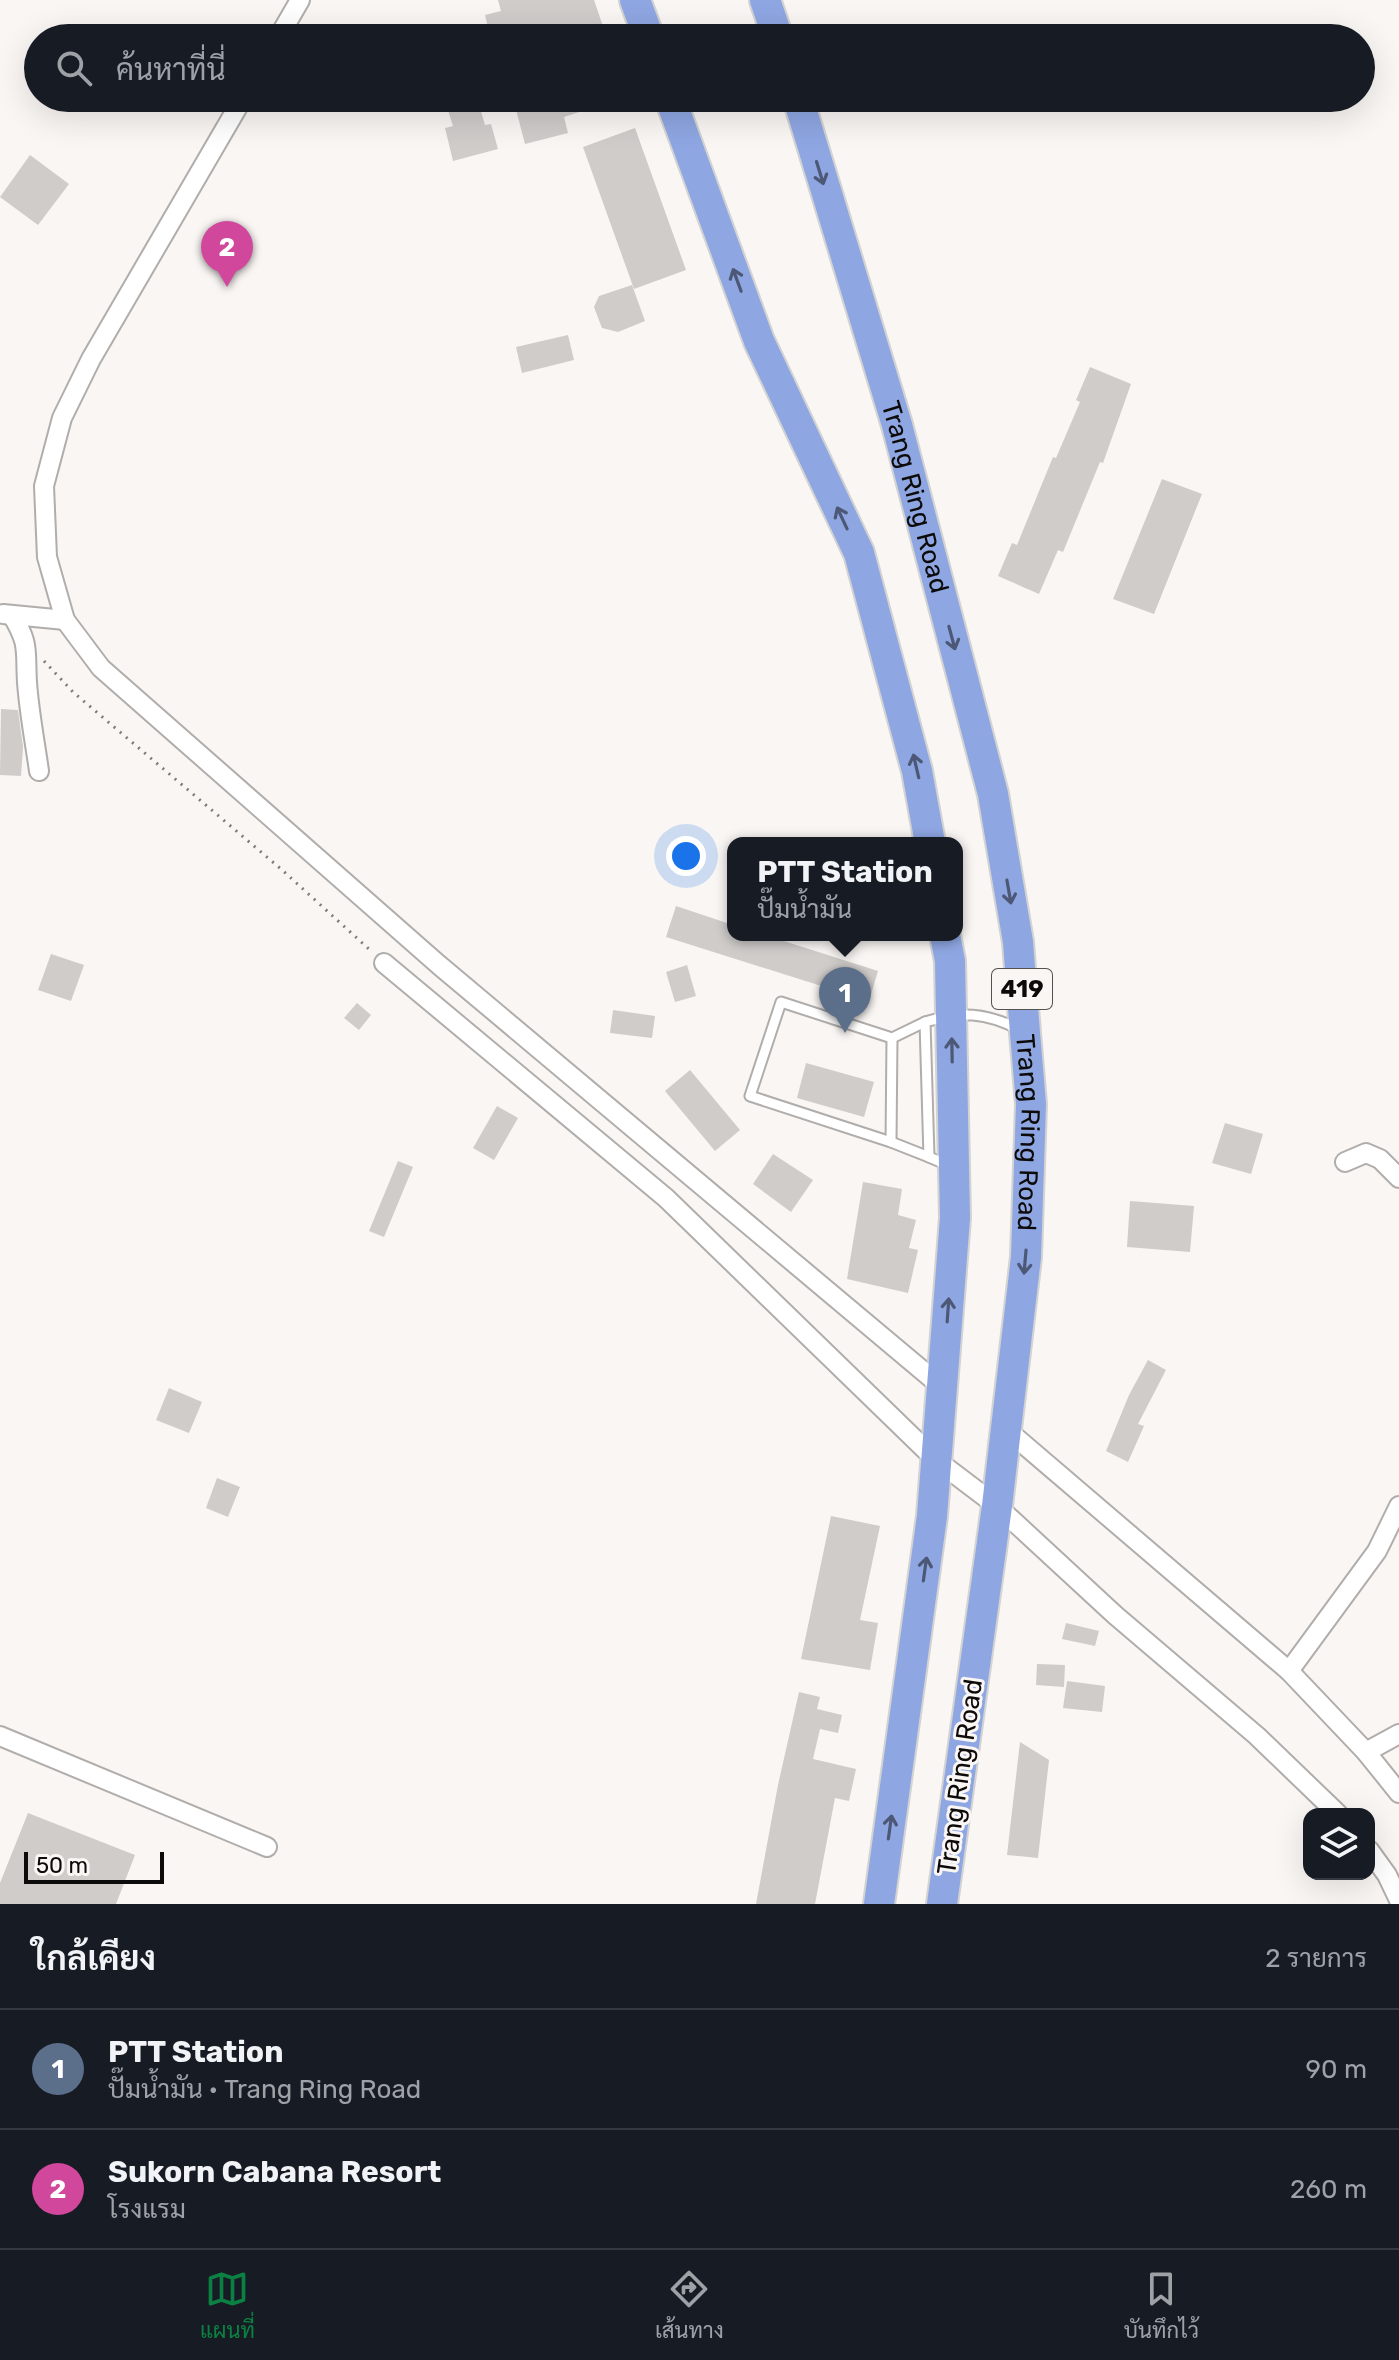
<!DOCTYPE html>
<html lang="th">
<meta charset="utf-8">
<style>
body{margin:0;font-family:Rubik,Sarabun,sans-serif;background:#242831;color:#f1f3f6}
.controls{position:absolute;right:24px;bottom:24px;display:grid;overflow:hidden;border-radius:16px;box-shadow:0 8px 32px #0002}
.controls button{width:72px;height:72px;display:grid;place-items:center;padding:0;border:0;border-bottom:2px solid #363941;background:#171b24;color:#f1f3f6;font:40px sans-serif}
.scale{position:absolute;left:24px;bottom:20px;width:140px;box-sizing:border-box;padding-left:8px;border:4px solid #0c0b0a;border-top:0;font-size:22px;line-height:28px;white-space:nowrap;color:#0c0b0a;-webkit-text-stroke:6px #faf6f4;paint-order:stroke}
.you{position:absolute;left:686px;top:856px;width:28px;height:28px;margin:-20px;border:6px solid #fff;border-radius:50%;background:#1a73e8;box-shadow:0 0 0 12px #1a73e833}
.badge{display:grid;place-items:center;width:52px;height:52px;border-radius:50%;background:#0b8043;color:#fff;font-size:26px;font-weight:700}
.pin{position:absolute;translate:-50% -66px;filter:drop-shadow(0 2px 4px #0008)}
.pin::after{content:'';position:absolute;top:42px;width:28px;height:24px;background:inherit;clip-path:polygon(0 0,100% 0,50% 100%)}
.popup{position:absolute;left:727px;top:837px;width:236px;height:104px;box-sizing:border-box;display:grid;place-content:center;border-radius:16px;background:#171b24;filter:drop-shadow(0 2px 6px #0005);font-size:26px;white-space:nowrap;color:#9ea1a6}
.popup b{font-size:30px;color:#f1f3f6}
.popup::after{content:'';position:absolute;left:50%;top:100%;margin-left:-16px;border:16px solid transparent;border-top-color:#171b24}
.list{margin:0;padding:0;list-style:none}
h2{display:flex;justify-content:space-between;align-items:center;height:104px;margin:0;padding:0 32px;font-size:34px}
h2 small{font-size:26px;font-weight:400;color:#9ea1a6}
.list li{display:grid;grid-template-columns:52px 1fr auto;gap:24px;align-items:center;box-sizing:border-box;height:120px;padding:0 32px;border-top:2px solid #363941}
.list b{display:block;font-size:30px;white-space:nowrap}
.list p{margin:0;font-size:26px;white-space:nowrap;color:#9ea1a6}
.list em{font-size:26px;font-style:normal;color:#9ea1a6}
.icon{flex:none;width:44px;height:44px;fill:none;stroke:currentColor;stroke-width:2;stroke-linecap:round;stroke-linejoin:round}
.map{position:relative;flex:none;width:1399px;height:1904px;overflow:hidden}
.search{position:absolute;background:#171b24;box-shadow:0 8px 32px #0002;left:24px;right:24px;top:24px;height:88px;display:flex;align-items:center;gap:20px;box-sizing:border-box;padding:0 28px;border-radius:44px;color:#9ea1a6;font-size:30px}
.sheet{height:344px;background:#171b24}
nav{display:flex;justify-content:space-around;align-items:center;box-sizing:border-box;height:112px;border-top:2px solid #363941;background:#171b24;font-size:22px;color:#9ea1a6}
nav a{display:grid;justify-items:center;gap:4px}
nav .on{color:#0b8043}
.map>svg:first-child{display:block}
.building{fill:#cfccca}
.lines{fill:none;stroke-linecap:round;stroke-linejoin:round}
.service-casing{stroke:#b0adab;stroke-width:13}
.minor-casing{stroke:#b0adab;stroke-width:22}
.trunk-casing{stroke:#d3d3d3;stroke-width:34}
.path{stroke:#7e7b7a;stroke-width:3;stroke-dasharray:2 6;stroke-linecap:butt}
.service{stroke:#fff;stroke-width:9}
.minor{stroke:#fff;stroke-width:18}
.trunk{stroke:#8ea6e2;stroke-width:30}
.oneway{stroke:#4d5876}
.labels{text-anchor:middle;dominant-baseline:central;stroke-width:6;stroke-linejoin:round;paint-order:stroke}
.shield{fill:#faf6f4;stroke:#535250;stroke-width:2}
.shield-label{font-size:24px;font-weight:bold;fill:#0c0b0a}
.street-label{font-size:26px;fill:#0c0b0a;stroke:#faf6f4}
</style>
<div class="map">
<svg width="1399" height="1904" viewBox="0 0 1399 1904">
<rect width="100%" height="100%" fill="#faf6f4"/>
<g class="building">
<path d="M498,0H594L607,38H511L508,27L489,32L485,15L501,11Z"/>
<path d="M444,98H477L485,125L491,124L498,149L453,161L445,128L453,126Z"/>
<path d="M513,98H612L613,101L564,117L568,133L525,144Z"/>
<path d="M635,128L686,270L634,289L583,147Z"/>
<path d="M30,155L69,184L38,225L0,197Z"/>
<path d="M632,285L645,321L618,332L602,328L594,307L599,296Z"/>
<path d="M568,335L574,360L522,373L516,347Z"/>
<path d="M1090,367L1131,384L1103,463L1100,462L1063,552L1058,550L1039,594L998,576L1012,543L1017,545L1053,457L1056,458L1080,402L1076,400Z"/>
<path d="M1162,479L1202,494L1154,614L1113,599Z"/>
<path d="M1,709L18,710L23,747L21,776L0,775Z"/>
<path d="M676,906L733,925V935H765L878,971L869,1001L666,937Z"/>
<path d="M51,954L84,965L71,1001L38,990Z"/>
<path d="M687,965L696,996L675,1002L666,972Z"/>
<path d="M357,1003L371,1015L359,1030L344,1018Z"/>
<path d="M613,1010L655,1016L652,1038L610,1033Z"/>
<path d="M806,1063L874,1082L864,1117L797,1098Z"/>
<path d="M690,1070L740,1130L715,1151L665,1091Z"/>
<path d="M497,1106L518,1118L494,1160L473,1148Z"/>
<path d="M1225,1123L1263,1134L1251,1174L1212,1163Z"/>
<path d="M773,1154L813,1180L791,1212L753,1184Z"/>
<path d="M398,1161L413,1167L384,1237L369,1231Z"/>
<path d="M863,1182L902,1189L898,1215L916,1220L909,1248L918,1250L908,1293L847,1279Z"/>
<path d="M1130,1201L1194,1206L1190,1252L1127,1247Z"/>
<path d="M1148,1360L1166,1370L1138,1424L1144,1426L1128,1462L1106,1451L1129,1395Z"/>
<path d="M169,1388L202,1402L189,1433L156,1420Z"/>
<path d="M217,1478L240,1487L228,1517L206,1508Z"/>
<path d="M831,1516L880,1526L860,1620L878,1623L870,1670L801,1659Z"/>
<path d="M1066,1623L1099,1631L1095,1646L1062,1639Z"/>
<path d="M1037,1664L1065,1665L1064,1687L1036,1685Z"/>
<path d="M1067,1681L1105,1686L1102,1712L1063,1708Z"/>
<path d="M799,1692L820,1697L817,1709L842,1715L838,1733L820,1729L813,1759L856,1769L849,1801L835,1798L815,1904H756L778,1785Z"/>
<path d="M1020,1742L1049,1760L1038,1858L1007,1855Z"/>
<path d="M28,1813L135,1855L116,1904H0V1883Z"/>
</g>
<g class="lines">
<g class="service-casing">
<g id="service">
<path d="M925,1022L892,1038L781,1002L750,1096L891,1142L929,1157"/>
<path d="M891,1142L892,1038"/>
<path d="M950,1166L929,1157L925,1022C960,1011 986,1012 1020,1030"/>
</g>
</g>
<g class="minor-casing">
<g id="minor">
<path d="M278,38L300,0"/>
<path d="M243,98L91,359L62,418L44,486L47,557L65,620L101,668L439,965L942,1387"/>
<path d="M3,614L65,620"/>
<path d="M12,615C30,645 25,650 27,682C29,712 35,742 39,771"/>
<path d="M384,963L666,1198L935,1459L997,1506L1115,1615L1257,1736L1338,1814"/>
<path d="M1345,1162L1366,1153L1380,1159L1399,1178"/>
<path d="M1007,1430L1289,1671L1366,1752L1399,1793"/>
<path d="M1289,1671L1377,1551L1399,1506"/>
<path d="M0,1736L267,1847"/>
<path d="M1366,1752L1399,1734"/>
<path d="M1369,1850L1387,1875L1399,1900"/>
</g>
</g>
<g class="trunk-casing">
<g id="trunk">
<path d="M635,0L649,38"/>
<path d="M765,0L778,38"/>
<path d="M670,98L759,341L859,553L917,771L930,843"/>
<path id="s1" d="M798,98L897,425L993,794L1018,942L1025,1033L1031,1104L1026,1257L997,1506L942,1904"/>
<path d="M879,1904L932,1516L955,1218L950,961L945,935"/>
</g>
</g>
<path class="path" d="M44,661L73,692L281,869L370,950"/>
<use href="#service" class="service"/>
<use href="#minor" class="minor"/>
<use href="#trunk" class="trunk"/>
</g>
<defs><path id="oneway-shaft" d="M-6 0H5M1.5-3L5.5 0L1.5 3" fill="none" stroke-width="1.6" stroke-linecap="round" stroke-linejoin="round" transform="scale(2)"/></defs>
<g class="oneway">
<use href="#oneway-shaft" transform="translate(820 173) rotate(73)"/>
<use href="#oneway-shaft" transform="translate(737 280) rotate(-110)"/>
<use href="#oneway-shaft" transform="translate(842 518) rotate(-115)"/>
<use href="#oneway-shaft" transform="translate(952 638) rotate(75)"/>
<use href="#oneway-shaft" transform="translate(916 766) rotate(-103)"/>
<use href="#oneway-shaft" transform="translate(1009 892) rotate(80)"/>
<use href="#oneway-shaft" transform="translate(952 1050) rotate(-91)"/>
<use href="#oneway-shaft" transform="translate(1025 1262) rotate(95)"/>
<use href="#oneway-shaft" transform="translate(948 1310) rotate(-86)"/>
<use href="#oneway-shaft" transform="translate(925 1569) rotate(-82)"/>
<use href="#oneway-shaft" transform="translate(890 1827) rotate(-82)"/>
</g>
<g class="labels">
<rect class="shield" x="992" y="969" width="60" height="40" rx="6"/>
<g class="shield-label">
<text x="1022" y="989">419</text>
</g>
<g class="street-label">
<text stroke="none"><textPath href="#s1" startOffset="416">Trang Ring Road</textPath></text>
<text stroke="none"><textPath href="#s1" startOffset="1064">Trang Ring Road</textPath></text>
<text transform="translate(960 1777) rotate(-82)">Trang Ring Road</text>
</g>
</g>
</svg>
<div class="controls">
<button><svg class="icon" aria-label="layers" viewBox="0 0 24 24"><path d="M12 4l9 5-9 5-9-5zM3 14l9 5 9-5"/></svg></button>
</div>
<div class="scale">50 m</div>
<div class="you"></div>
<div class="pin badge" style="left:845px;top:1033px;background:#5c6f8a">1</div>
<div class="popup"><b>PTT Station</b>ปั๊มน้ำมัน</div>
<div class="pin badge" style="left:227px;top:287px;background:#d1479c">2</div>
<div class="search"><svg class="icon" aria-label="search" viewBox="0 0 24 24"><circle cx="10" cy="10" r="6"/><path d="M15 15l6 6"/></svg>ค้นหาที่นี่</div>
</div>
<section class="sheet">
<h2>ใกล้เคียง<small>2 รายการ</small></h2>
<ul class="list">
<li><span class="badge" style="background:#5c6f8a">1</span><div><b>PTT Station</b><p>ปั๊มน้ำมัน · Trang Ring Road</p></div><em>90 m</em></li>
<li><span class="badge" style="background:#d1479c">2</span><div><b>Sukorn Cabana Resort</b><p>โรงแรม</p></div><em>260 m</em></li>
</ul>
</section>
<nav>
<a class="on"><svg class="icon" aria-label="map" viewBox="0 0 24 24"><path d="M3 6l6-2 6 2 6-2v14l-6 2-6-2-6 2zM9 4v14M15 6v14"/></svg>แผนที่</a>
<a><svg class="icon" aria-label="directions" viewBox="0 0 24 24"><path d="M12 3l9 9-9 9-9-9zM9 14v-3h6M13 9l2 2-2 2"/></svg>เส้นทาง</a>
<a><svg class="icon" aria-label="saved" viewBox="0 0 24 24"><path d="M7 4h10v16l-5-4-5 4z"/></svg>บันทึกไว้</a>
</nav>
